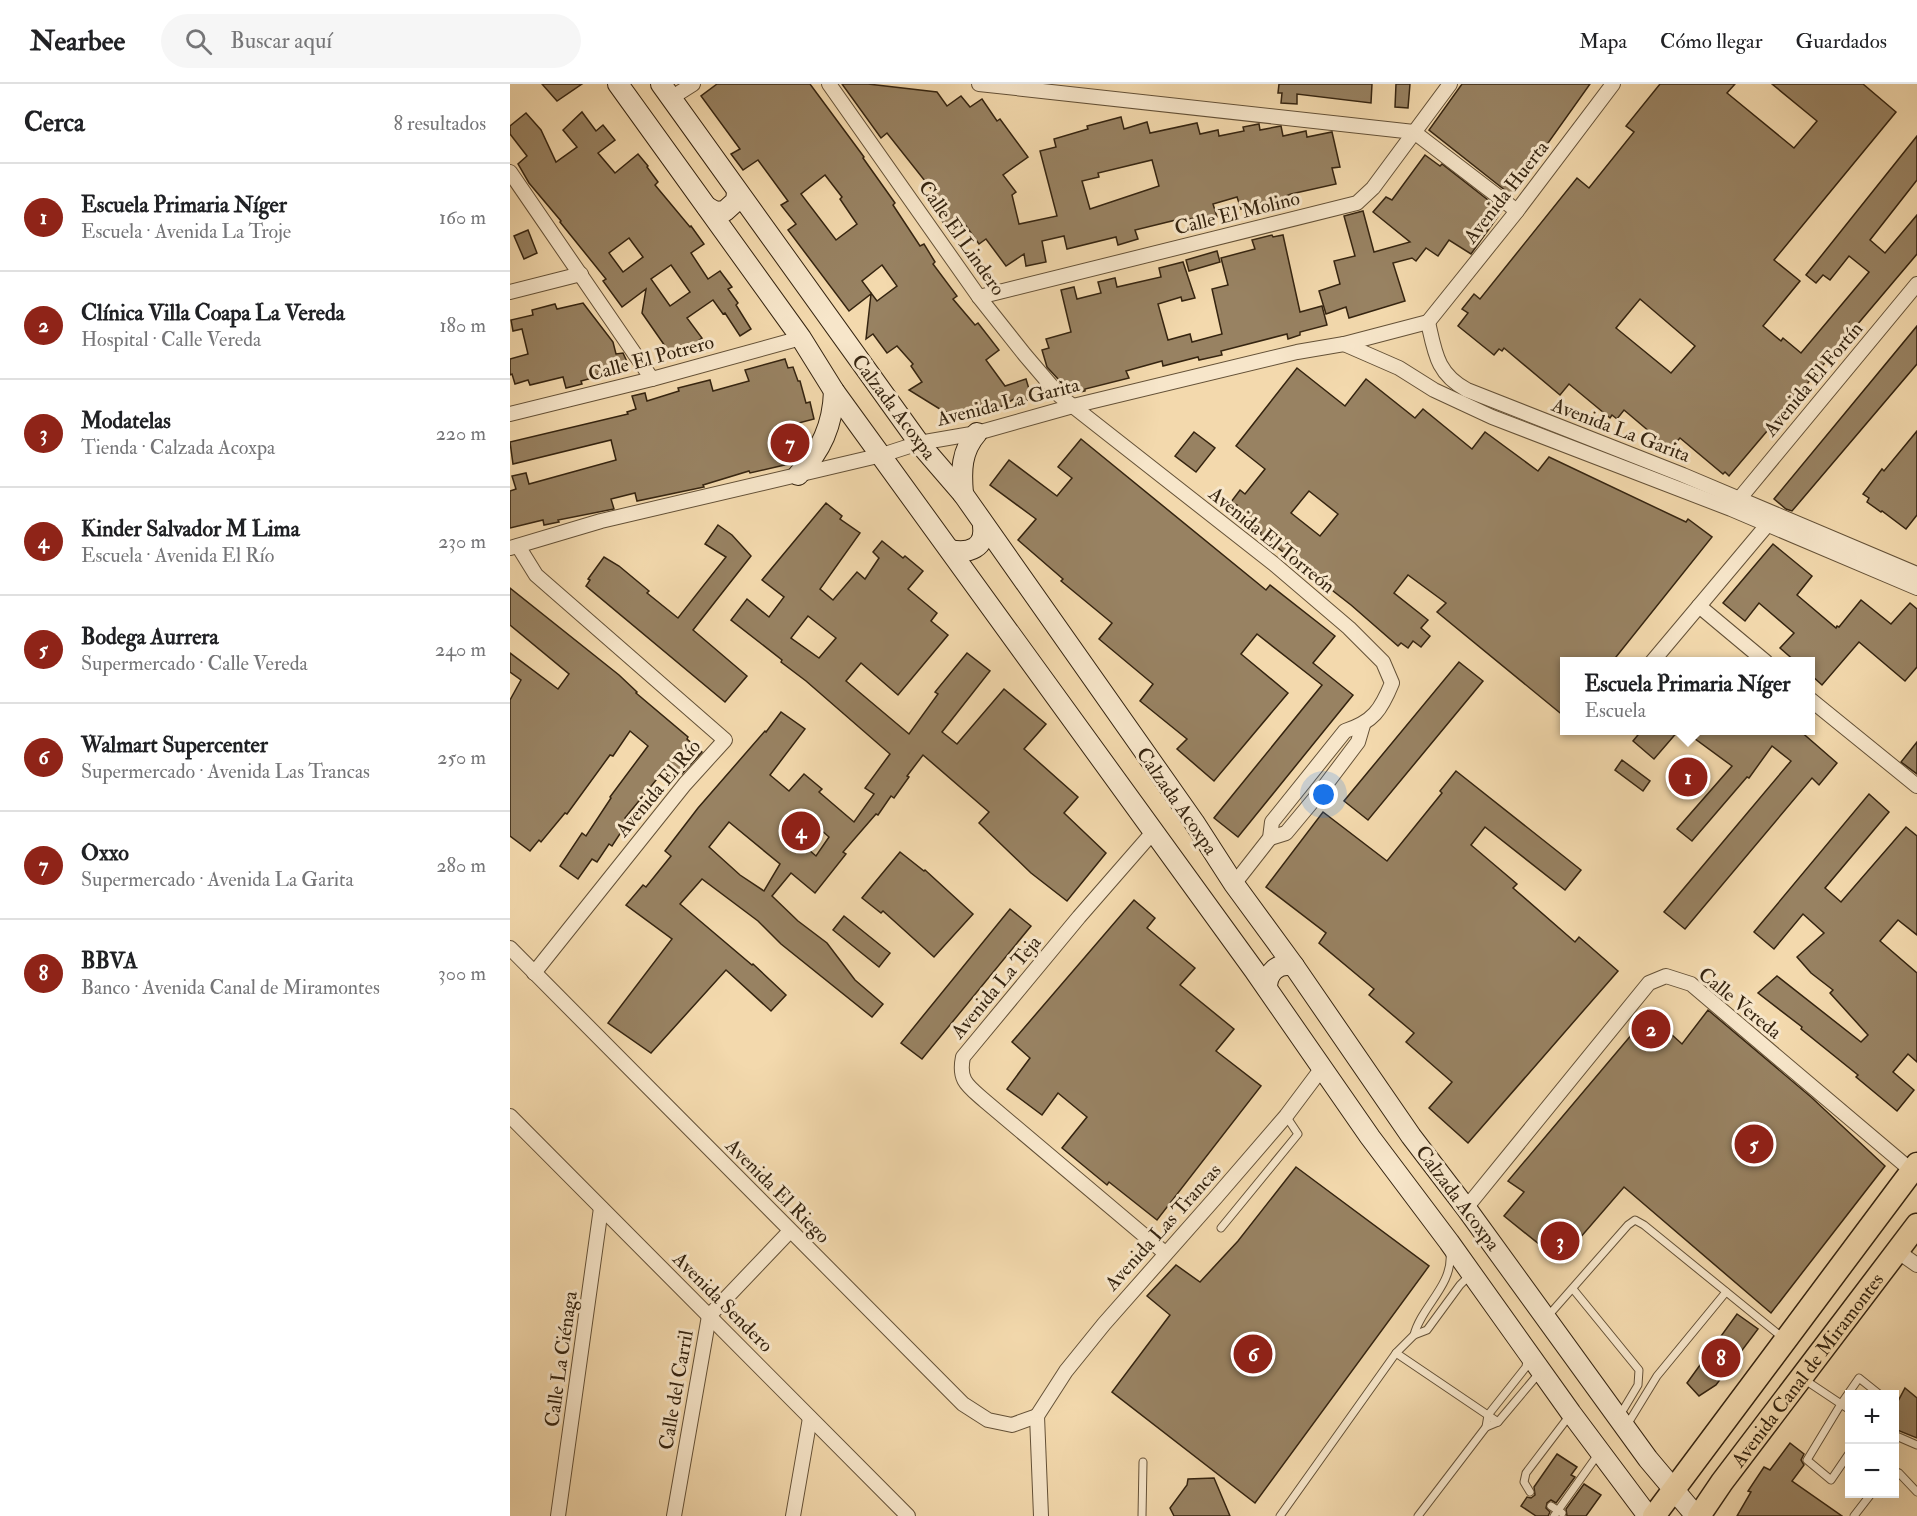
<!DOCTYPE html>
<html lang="es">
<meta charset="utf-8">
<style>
body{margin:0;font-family:"IM FELL Double Pica",serif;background:#f6f6f6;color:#202124}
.controls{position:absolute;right:18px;bottom:18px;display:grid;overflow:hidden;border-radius:0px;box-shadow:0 6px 24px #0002}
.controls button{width:54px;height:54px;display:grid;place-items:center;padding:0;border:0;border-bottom:2px solid #e0e0e0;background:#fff;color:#202124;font:30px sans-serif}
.you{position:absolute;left:814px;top:711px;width:21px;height:21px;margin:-15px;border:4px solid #fff;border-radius:50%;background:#1a73e8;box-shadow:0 0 0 9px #1a73e833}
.badge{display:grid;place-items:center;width:39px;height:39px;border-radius:50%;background:#8f2418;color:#fff;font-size:20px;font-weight:700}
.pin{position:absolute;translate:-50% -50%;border:3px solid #fff;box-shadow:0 2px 6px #0006}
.popup{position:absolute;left:1050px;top:573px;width:255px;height:78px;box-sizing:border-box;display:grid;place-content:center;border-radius:0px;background:#fff;filter:drop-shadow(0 2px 4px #0005);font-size:20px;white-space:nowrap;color:#757577}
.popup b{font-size:22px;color:#202124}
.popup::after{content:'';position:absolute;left:50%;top:100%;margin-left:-12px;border:12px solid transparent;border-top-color:#fff}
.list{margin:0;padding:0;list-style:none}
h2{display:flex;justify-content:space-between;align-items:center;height:78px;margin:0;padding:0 24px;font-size:26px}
h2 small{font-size:20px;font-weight:400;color:#757577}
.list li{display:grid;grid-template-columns:39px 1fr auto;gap:18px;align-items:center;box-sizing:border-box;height:108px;padding:0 24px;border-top:2px solid #e0e0e0}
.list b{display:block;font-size:22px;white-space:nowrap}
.list p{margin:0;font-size:20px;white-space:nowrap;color:#757577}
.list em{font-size:20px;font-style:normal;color:#757577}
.icon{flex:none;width:33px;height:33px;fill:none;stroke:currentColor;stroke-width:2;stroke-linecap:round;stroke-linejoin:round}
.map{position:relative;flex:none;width:1407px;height:1432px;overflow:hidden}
header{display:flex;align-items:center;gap:36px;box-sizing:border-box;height:84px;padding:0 30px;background:#fff;border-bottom:2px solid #e0e0e0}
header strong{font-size:28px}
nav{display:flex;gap:33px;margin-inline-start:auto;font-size:21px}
.search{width:420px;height:54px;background:#f6f6f6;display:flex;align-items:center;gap:15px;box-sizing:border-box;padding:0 21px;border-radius:33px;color:#757577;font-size:22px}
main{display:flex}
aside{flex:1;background:#fff}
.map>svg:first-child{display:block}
.building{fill:#988262;stroke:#352410;stroke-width:1.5;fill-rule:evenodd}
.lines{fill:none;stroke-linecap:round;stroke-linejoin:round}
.service-casing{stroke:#645137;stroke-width:9}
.minor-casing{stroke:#645137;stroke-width:16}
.secondary-casing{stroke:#352410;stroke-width:22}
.primary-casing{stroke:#352410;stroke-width:25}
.service{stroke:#f7e6ca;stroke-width:7}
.minor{stroke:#f7e6ca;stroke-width:14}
.secondary{stroke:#f7e6ca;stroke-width:20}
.primary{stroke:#f3d9ad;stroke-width:22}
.labels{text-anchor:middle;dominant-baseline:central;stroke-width:6;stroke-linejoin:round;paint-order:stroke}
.street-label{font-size:20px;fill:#352410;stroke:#f7e6ca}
</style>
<header>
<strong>Nearbee</strong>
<div class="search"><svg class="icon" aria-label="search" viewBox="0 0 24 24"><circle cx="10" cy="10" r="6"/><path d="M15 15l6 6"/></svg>Buscar aquí</div>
<nav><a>Mapa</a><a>Cómo llegar</a><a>Guardados</a></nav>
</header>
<main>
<aside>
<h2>Cerca<small>8 resultados</small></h2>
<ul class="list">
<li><span class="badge">1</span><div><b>Escuela Primaria Níger</b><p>Escuela · Avenida La Troje</p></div><em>160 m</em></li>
<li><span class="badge">2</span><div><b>Clínica Villa Coapa La Vereda</b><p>Hospital · Calle Vereda</p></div><em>180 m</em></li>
<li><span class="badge">3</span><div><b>Modatelas</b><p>Tienda · Calzada Acoxpa</p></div><em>220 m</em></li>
<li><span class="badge">4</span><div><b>Kinder Salvador M Lima</b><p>Escuela · Avenida El Río</p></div><em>230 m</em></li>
<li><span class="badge">5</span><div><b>Bodega Aurrera</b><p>Supermercado · Calle Vereda</p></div><em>240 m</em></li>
<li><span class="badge">6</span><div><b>Walmart Supercenter</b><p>Supermercado · Avenida Las Trancas</p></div><em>250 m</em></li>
<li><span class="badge">7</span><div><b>Oxxo</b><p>Supermercado · Avenida La Garita</p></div><em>280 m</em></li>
<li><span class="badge">8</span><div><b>BBVA</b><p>Banco · Avenida Canal de Miramontes</p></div><em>300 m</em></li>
</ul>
</aside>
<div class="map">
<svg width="1407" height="1432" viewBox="0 0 1407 1432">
<rect width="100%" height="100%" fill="#f3d9ad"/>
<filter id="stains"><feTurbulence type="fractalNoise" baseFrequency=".00333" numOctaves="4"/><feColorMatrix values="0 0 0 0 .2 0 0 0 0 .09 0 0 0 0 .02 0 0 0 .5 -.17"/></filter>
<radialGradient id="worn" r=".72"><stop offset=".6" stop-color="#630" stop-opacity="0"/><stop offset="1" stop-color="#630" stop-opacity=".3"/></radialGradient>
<g class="building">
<path d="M32,0H72L47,17Z"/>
<path d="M207,0H300L354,73L353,74L385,119L383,121L410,162L414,160L425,178L423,180L447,212L443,215L465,241L468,239L489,266L476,276L495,302L516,295L522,315L505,320L504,315L480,329L478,325L457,333L433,327L399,306L412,298L401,282L403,280L387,262L377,269L363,250L356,255L361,210L339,227L278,146L286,140L271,121L278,117L248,76L233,86L221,70L230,65L191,12ZM315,91L332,113L330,115L347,140L326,156L291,110ZM372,181L387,202L367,217L352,197Z"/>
<path d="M332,0H358L427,8L437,22L451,12L460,23L472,15L487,37L490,35L518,73L493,91L506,108L502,111L509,140L547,132L530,67L546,63L544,55L578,45L577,42L611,33L614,45L637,38L640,49L687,39L690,50L708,46L709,52L734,47L733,43L749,40L750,46L771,42L773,52L796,47L797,53L822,48L830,83L822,84L826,100L781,110L771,114L772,117L752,122L751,120L731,125L727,113L703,120L707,133L695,137L693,132L666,138V136L625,146L628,155L608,161L606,153L557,165L554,152L532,157L536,178L516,182L514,170L496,182L476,155L469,160L449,132L435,141L428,131L431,129L417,111L423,107L377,49L371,54ZM642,76L649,102L580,125L572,97L589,93L588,89Z"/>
<path d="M769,0H862L861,19L787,10V20L771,19L772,9H768Z"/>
<path d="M886,0H900L898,24L885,23Z"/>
<path d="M952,0H1080L1001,111L919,46Z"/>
<path d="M1150,0H1225L1217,9L1284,64L1307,37L1262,0H1353L1386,28L1264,176L1290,197L1253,242L1271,257L1273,254L1291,269L1359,188L1339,172L1320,196L1313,191L1306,199L1296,191L1407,52V96L1360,156L1375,169L1407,131V170L1219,392L1215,388L1213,390L1170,354L1160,365L1114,326L1107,335L1102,331L1100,334L1059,300L1050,311L994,264L992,267L989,265L984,271L948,242L958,229L952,225L964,210L970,215L1067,94L1079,104L1124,48L1116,42ZM1130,215L1185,262L1161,289L1106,244Z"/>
<path d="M72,28L86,47L93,41L105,56L88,69L105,89L128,70L138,82L137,83L148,98L145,101L180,143L181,142L194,160L181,169L198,195L210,187L222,203L218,205L228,219L226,221L241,245L230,252L215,229L213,230L203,216L177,234L192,254L164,275L132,229L136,205L112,223L93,197L96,195L50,138L51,137L19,99L8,80L17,72L0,50V42L16,29L31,46L46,78L67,63L53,46ZM119,154L133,173L113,188L99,169ZM161,181L180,208L160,222L141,195Z"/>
<path d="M915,71L930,82L932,80L992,127L961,170L939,156L928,172L916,164L906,177L902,174L883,179L895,217L839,234L836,223L816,230L809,207L830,200L824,177L845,172L834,132L853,127L864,168L900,158L863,128L876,113L882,116Z"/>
<path d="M18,146L27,169L14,175L4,152Z"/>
<path d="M762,151L763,153L773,151L790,228L812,222L817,241L790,248V251L778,255L777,250L711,267L712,271L689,276L688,273L653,282L652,277L616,287L619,294L575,305V307L562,310L537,283L532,266L539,264L536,255L561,248L551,206L564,203L567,215L591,209L588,198L605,194L607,203L651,193L649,184L673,178L685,214L672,217L671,213L648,220L658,256L680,250L682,258L712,250L702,205L718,201L711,174L745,165L742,156Z"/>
<path d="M707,167L710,178L679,187L676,176Z"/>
<path d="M73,219L103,258L106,270L113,269L119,282L85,291L86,293L71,297L72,300L56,304L53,293L20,301L18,296L5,300L2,290L0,291V275L18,270L12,245L3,247L1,236L23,231L22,226L45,220L47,225Z"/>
<path d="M1407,242V280L1282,427L1276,425L1264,415Z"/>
<path d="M275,275L278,284L283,283L288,297H290L296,319L300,318L304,335L281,341L289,371L283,379L240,389L239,387L193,401L194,403L127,417L125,409L101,415L104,425L48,436L49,438L34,441L33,436L0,444V407L6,405L2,392L16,389L19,400L106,376L101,356L3,380L0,358L118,330L117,328L126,325L122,312L135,309L137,317L169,307L168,304L200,296L203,307L239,297L235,286Z"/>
<path d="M787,284L835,322L856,295L905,334L913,325L962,365L975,348L1028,387L1039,373L1176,438L1178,435L1202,453L1102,578H1055V633L927,528L936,519L898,491L884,509L918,536L911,544L920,552L911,563L903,557L898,564L891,559L888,562L841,521L750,450L751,448L723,426L727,421L721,418L730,406L735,410L755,385L726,362ZM799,407L828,430L810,452L781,429Z"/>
<path d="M1407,347V431L1396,445L1372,427L1371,428L1357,418L1359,414L1353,410L1372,385L1374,387Z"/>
<path d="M684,348L705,364L686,388L665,372Z"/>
<path d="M571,355L756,506L760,501L825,552L803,579L843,611L728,753L704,734L812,601L747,550L731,570L778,609L704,697L667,665L677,655L630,617L643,600L589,555L602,539L551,497L553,495L508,456L526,435L480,401L499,376L547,412L562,394L548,383Z"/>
<path d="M316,419L332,432L330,435L350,449L310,505L323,516L347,488L355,495L369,474L363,468L372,457L393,474L395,472L413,487L398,505L427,529L421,537L438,551L388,611L351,579L336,597L399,650L428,610L425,608L457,569L480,587L432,648L447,660L494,605L536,640L514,665L568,713L554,729L596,769L557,817L521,789L469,739L479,728L413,671L397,692L399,693L384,714L381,712L368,731L366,730L333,768L336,770L305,809L281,789L262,812L288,837L317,859L345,896L373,920L362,933L271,860L248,837L192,795L170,820L242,881L243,880L276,911L261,927L216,886L141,969L98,939L162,855L116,821L133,801L136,803L161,772L155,767L188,724L255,647L256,648L271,628L295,645L260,691L279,707L294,690L312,705L309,708L344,738L364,710L355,704L380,670L296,597L271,578L272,576L221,536L237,515L259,533L274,513L252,496ZM298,532L326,554L309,574L281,554ZM292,729L319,753L306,772L277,747ZM219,738L270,780L254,807L230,791L199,763Z"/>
<path d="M208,441L222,451L241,472L183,546L237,592L215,618L76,502L80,496L78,495L94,473L109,482L139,507L137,509L168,534L216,473L195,460Z"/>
<path d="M1263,460L1302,492L1287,511L1326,544L1327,542L1329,543L1351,516L1381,540L1400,519L1407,525V583L1395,597L1349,558L1312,601L1301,591V578H1286L1270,564L1284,549L1249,519L1235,537L1213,519Z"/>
<path d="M0,504L109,591L127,608L126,609L178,653L177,655L192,668L172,690L160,679L115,734L119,736L102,762L99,760L87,778L82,775L68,795L50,782L72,749L76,752L101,714L100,713L138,662L120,647L103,672L100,671L57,730L55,729L31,758L29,756L20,767L0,752V616L11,596L0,588V569L48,605L59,590L0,541Z"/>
<path d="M949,578L973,597L858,736L834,717Z"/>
<path d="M1132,646H1169L1144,675L1123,657Z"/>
<path d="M1173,646H1289L1327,679L1309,701L1302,694L1175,845L1154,828L1281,677L1262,662L1239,694L1237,693L1182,757L1167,745L1222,682Z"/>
<path d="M1407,658V690L1391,678Z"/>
<path d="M1112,676L1140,697L1133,707L1105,686Z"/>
<path d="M946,687L1071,786L1055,806L975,743L961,761L1007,800L1003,804L1065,858L1069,853L1108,887L958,1059L919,1024L942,998L896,958L904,949L859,911L864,905L809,859L816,849L756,803L813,728L877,777L932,709L930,707Z"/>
<path d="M1359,710L1379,728L1315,804L1331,818L1396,743L1407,752V851L1388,836L1370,857L1407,889V978L1398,970L1383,988L1404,1006L1387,1027L1346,993L1348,991L1291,945L1292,943L1248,909L1267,892L1351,958L1358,951L1320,909L1323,906L1301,889L1287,873L1314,849L1293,830L1264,865L1244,848Z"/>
<path d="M390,768L414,787L415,786L463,830L424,873L373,827L371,829L352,814Z"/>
<path d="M624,816L645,834L637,844L685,884L670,901L724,945L706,967L751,1002L647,1136L599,1098L597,1101L552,1064L577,1033L548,1009L532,1031L497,1005L520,974L502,958Z"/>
<path d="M500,825L521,842L412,975L391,959Z"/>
<path d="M334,832L380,869L369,883L323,846Z"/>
<path d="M1198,926L1301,1013L1375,1082L1261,1229L1114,1103L1050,1177L994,1132L1014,1108L998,1097L1139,930L1172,960Z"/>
<path d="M786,1083L919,1182L745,1419L602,1308L660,1231L637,1212L666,1181L690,1198L728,1157Z"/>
<path d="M1227,1230L1248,1245L1206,1301L1189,1312L1177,1299Z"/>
<path d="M1395,1304L1407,1314V1354L1387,1346L1384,1341L1385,1323Z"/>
<path d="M1280,1359L1294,1370L1291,1376L1294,1381L1282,1397L1332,1432H1227L1241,1408L1238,1407L1254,1383L1260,1386Z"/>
<path d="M1047,1370L1067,1383L1061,1391L1065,1393L1046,1419L1041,1416L1037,1419L1036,1424L1040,1428L1038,1432H1026L1011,1422L1017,1413L1021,1414L1025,1411L1024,1403Z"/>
<path d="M704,1394L720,1432H664L660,1424L677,1401L678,1395Z"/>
<path d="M1074,1400L1091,1411L1076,1432H1057L1056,1425Z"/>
</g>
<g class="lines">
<g class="service-casing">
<g id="service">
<path d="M711,1144L788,1050L776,1032"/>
<path d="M1063,1205L1129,1286L1128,1301L1110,1331"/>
<path d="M1038,1232L1118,1141L1125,1136L1134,1141L1273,1254"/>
<path d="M904,1251C911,1223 943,1201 940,1170"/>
<path d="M886,1269L988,1338"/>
<path d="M1295,1296L1340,1326"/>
<path d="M1117,1341L1147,1292L1216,1208"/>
<path d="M976,1343L978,1331L1016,1283L1017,1275"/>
<path d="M1384,1351L1407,1361"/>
<path d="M1340,1368L1321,1396L1297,1376L1331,1320L1349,1294L1369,1310"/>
<path d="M1384,1387L1389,1389L1407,1408"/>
<path d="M1020,1408L1014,1398L1016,1389L1060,1331"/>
<path d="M1041,1422L1052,1429"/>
<path d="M632,1432L633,1378"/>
<path d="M770,1432L886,1269L904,1251L917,1246L950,1201L960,1191"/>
<path d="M908,1432L976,1343L988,1338L1025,1294L1033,1295"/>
<path d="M1044,1432L1089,1369"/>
<path d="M1344,1432L1361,1410"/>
</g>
</g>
<g class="minor-casing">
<g id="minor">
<path d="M319,0L469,213L515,271L550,312L764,480L839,544L873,578L882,599C871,626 863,638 835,647L762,738L760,754L724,800"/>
<path d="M469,0L904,48L1007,127"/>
<path d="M161,14L183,0"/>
<path d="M0,88L142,295"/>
<path d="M0,208L71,190"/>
<path d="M469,213L847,119L863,104L940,0"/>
<path d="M918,238C925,269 927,290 957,306L1173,391L1407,490"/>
<path d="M918,238L1007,127L1103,0"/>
<path d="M834,260L889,284L924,306L982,333L1221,425L1407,504"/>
<path d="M0,330L142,295L291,254"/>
<path d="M1225,420L1407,200"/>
<path d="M8,462L26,491L215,656L175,700L24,889"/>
<path d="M0,464L91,437L372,371L409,359L467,349L563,322L787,268L834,260L918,238"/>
<path d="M1189,522L1256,578"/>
<path d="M1142,578L1263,434"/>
<path d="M1301,616L1407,702"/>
<path d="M644,747L569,833L453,973C448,997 458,1002 475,1017L655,1169"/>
<path d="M760,754L776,749L811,707L848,658L853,641"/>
<path d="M0,864L453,1320L478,1336L502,1341L527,1332"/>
<path d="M0,1032L398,1432"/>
<path d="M956,1124L1139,899L1156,892L1181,900L1402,1087"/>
<path d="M1387,1167L1407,1181"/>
<path d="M527,1332L556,1287L594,1240L707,1112L776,1032L812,984"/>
<path d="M527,1332L531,1432"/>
<path d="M48,1432L91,1124"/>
<path d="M164,1432L199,1232L280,1147"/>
<path d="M283,1432L300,1334"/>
</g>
</g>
<g class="secondary-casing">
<g id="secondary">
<path d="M108,0L291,254L324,307L744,886L860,1053L939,1158L1061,1329L1138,1432"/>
<path d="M151,0L409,359L453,410L684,738L724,800L784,882L901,1052L956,1124L1138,1375L1186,1432"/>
<path d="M197,123L206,128L215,127L226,117L227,108"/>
<path d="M288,391C311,367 323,341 324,307"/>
<path d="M453,410C451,387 451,367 467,349"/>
<path d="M440,466C459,470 476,464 473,442"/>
<path d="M757,904C757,888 768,878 784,882"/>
</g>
</g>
<g class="primary-casing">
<g id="primary">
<path d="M1144,1432L1407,1080"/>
<path id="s1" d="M1189,1432L1212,1398L1407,1141"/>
</g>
</g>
<use href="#service" class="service"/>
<use href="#minor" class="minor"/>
<use href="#secondary" class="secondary"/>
<use href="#primary" class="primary"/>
</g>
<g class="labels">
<g class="street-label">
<text transform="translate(996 108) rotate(-52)">Avenida Huerta</text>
<text transform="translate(727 129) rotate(-14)">Calle El Molino</text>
<text transform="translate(452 154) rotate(55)">Calle El Lindero</text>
<text transform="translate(141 274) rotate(-15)">Calle El Potrero</text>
<text transform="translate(1303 295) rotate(-50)">Avenida El Fortín</text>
<text transform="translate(498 318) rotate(-14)">Avenida La Garita</text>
<text transform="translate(384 323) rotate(53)">Calzada Acoxpa</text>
<text transform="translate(1111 346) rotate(21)">Avenida La Garita</text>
<text transform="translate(762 456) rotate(39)">Avenida El Torreón</text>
<text transform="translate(148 704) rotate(-50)">Avenida El Río</text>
<text transform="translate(667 717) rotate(55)">Calzada Acoxpa</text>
<text transform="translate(486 903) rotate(-50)">Avenida La Teja</text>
<text transform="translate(1230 919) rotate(39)">Calle Vereda</text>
<text transform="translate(268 1107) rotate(45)">Avenida El Riego</text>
<text transform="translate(948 1114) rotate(53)">Calzada Acoxpa</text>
<text transform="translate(653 1143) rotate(-48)">Avenida Las Trancas</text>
<text transform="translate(213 1218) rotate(45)">Avenida Sendero</text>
<text transform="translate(51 1275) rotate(-82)">Calle La Ciénaga</text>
<text stroke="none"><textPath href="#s1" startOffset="182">Avenida Canal de Miramontes</textPath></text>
<text transform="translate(166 1306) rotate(-80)">Calle del Carril</text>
</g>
</g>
<rect width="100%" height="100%" filter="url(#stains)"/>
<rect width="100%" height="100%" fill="url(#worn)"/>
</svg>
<div class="controls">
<button>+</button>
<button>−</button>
</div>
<div class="you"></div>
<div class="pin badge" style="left:1178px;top:693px">1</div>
<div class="popup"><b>Escuela Primaria Níger</b>Escuela</div>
<div class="pin badge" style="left:1141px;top:945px">2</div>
<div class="pin badge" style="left:1050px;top:1157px">3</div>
<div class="pin badge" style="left:291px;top:747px">4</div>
<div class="pin badge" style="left:1244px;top:1060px">5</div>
<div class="pin badge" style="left:743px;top:1270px">6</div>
<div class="pin badge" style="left:280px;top:359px">7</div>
<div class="pin badge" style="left:1211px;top:1274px">8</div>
</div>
</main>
